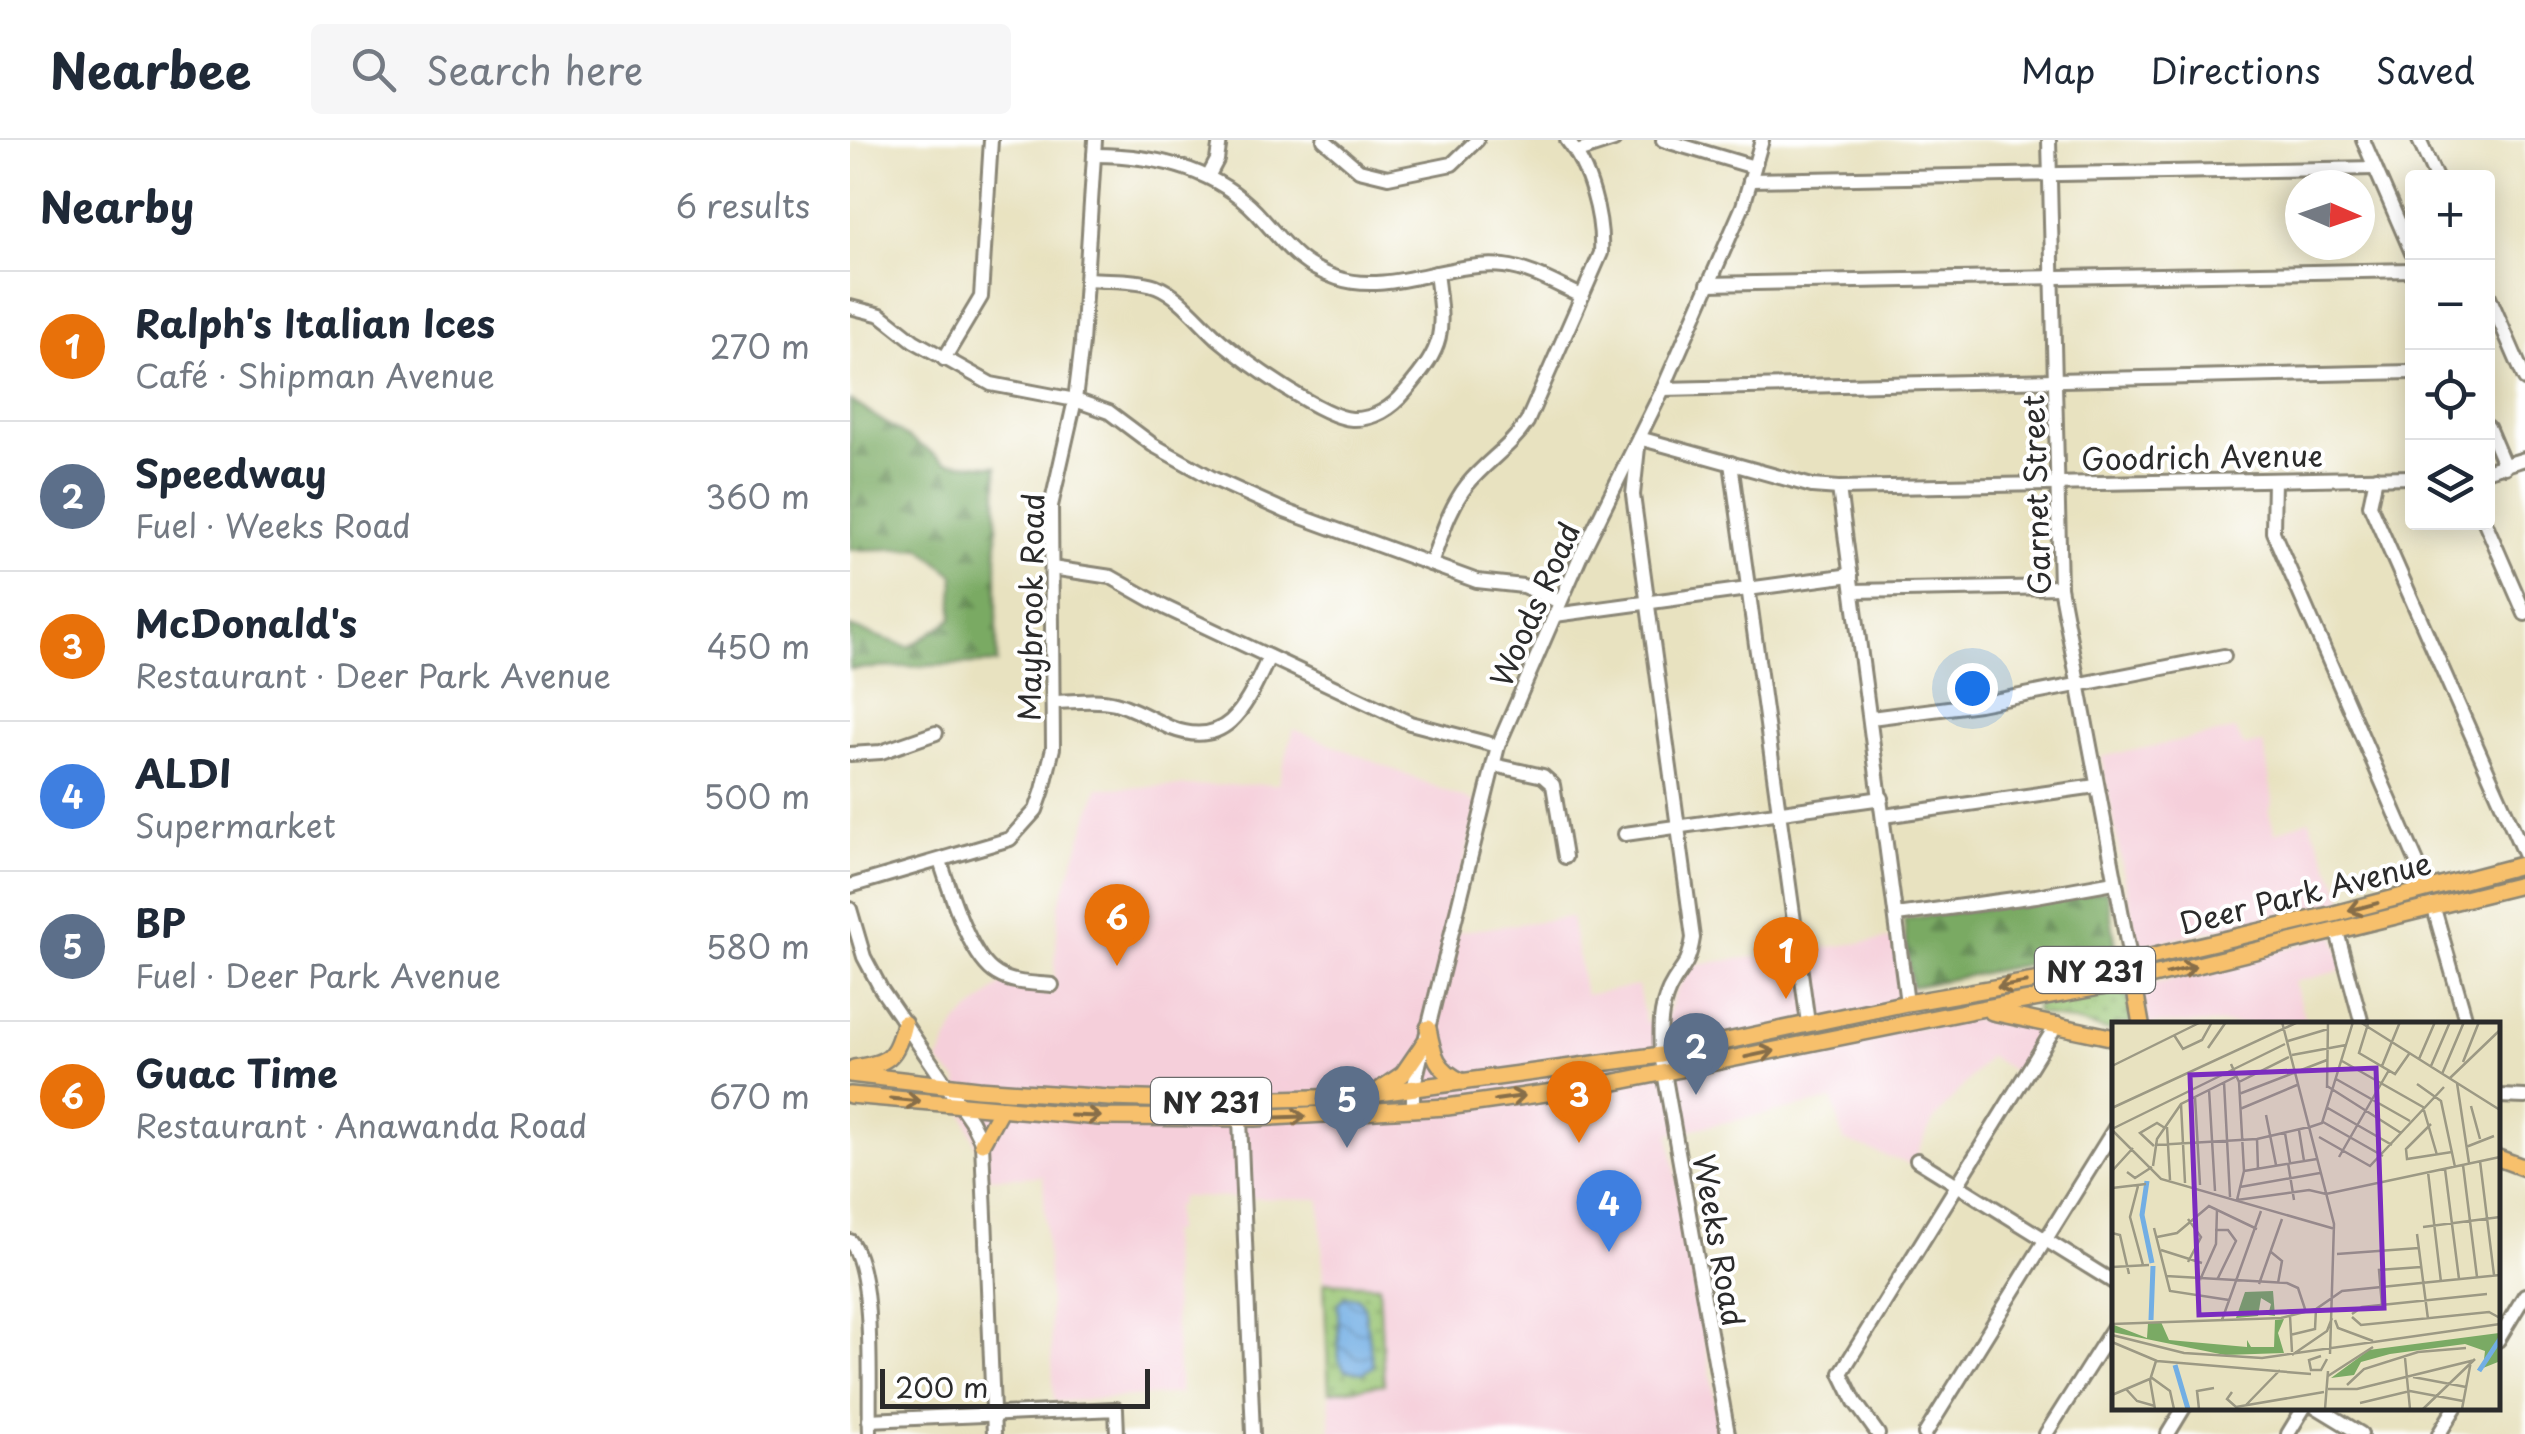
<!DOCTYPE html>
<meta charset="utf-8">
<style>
body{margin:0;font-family:"Playpen Sans",sans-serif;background:#f6f6f7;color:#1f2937}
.controls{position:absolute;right:30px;top:30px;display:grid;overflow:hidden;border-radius:10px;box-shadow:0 5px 25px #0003}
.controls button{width:90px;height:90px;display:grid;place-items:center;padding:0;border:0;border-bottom:2px solid #e0e1e3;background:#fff;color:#1f2937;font:50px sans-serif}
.compass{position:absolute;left:1435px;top:30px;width:90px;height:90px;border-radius:50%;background:#fff;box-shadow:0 5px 25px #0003;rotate:92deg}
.scale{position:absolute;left:30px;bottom:25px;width:270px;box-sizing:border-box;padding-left:10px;border:5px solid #2b2b2b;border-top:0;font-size:28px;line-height:35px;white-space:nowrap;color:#2b2b2b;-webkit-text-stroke:8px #fff;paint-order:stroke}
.you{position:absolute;left:1122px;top:548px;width:35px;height:35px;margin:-25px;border:8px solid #fff;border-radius:50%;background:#1a73e8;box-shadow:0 0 0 15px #1a73e833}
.badge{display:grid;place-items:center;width:65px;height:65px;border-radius:50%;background:#0f766e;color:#fff;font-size:32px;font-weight:700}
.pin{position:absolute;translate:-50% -82px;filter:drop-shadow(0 2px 5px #0008)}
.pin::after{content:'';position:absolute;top:52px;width:35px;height:30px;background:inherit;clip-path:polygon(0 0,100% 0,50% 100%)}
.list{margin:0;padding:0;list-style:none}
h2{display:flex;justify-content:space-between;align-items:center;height:130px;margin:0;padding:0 40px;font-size:42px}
h2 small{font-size:32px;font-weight:400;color:#747a83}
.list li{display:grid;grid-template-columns:65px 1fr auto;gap:30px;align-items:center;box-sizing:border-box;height:150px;padding:0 40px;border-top:2px solid #e0e1e3}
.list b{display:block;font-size:38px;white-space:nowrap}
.list p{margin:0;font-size:32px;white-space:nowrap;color:#747a83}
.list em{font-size:32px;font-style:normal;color:#747a83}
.icon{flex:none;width:55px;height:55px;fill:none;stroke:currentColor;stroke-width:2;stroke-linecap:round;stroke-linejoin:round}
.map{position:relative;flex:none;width:1675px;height:1294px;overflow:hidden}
header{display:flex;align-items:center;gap:60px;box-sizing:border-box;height:140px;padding:0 50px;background:#fff;border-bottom:2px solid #e0e1e3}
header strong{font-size:48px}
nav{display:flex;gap:55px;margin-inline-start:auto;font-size:35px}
.search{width:700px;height:90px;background:#f6f6f7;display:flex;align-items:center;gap:25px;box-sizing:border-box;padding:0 35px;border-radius:10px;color:#747a83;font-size:38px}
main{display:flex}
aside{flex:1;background:#fff}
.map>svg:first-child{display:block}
.built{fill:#f5cfda}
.green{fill:url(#green-dots);stroke:#62784e;stroke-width:2.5}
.forest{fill:url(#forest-firs);stroke:#526a48;stroke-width:2.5}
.water{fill:url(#water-waves);stroke:#4e6c88;stroke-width:2.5}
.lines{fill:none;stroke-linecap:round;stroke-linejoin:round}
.minor-casing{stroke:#8a8676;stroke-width:18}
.major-casing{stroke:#8a8676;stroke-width:20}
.minor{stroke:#fff;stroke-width:12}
.major{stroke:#f7c06c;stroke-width:15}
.oneway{stroke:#876e48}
.labels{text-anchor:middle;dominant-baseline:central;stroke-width:8;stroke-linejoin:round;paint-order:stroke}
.shield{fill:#fff;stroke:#6b6b6b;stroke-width:2.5}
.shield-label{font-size:28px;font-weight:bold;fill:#2b2b2b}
.street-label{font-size:30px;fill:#2b2b2b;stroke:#fff}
.inset-river{fill:none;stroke:#72aee4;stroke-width:5}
.inset-road{fill:none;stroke:#9c9984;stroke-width:2.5}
.view{fill:#7b2cbf;fill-opacity:0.15;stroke:#7b2cbf;stroke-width:5}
.inset-edge{fill:none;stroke:#2b2b2b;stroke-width:5}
</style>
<header>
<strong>Nearbee</strong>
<div class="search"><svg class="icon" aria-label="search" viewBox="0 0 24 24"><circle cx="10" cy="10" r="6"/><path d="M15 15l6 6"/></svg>Search here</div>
<nav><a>Map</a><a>Directions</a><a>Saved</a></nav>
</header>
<main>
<aside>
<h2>Nearby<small>6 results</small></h2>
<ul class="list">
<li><span class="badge" style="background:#e8710a">1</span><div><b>Ralph's Italian Ices</b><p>Café · Shipman Avenue</p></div><em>270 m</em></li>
<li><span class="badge" style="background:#5c6f8a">2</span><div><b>Speedway</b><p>Fuel · Weeks Road</p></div><em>360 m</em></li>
<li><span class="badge" style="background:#e8710a">3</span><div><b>McDonald's</b><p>Restaurant · Deer Park Avenue</p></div><em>450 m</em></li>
<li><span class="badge" style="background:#3f7fe0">4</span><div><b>ALDI</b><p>Supermarket</p></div><em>500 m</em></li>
<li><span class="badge" style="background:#5c6f8a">5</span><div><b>BP</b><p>Fuel · Deer Park Avenue</p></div><em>580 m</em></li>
<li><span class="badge" style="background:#e8710a">6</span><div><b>Guac Time</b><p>Restaurant · Anawanda Road</p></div><em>670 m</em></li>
</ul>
</aside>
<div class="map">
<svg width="1675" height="1294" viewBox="0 0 1675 1294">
<defs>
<pattern id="green-dots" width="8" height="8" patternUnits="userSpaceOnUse" patternTransform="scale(2.5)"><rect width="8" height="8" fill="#98c472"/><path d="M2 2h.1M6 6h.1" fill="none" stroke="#7c9f5e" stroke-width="1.8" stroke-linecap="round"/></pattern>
<pattern id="forest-firs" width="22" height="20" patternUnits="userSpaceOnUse" patternTransform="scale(2.5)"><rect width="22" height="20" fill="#7aaa64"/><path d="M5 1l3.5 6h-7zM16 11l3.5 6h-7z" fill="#648b53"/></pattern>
<pattern id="water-waves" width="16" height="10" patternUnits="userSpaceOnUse" patternTransform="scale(2.5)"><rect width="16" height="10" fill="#72aee4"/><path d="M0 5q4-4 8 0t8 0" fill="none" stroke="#5e8eb9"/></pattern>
</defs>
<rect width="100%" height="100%" fill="#fff"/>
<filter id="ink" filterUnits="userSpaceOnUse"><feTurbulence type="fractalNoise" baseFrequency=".01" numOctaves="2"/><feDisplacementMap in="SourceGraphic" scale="20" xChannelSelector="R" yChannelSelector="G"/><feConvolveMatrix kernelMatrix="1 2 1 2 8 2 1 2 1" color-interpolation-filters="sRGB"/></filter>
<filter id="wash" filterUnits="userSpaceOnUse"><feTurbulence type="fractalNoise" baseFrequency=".0048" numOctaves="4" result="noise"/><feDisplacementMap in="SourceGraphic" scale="40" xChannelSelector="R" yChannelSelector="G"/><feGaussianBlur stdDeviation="2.25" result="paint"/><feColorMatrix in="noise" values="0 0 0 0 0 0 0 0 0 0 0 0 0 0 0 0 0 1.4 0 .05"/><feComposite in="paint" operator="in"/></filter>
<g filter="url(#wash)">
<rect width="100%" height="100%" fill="#e8e2c0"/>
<g class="built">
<path d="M444,589L628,664L598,793L721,777L735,855L788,846L795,882L816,878L824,855L841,825L1056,797L1066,888L1119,879L1155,878L1199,885L1173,937L1139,916L1083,981L1062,1025L994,1001L983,960L819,994L871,1294H481L470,1059L330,1057L329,1066H325V1092H319V1097L330,1254L204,1262L193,1036L139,1038L108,959V941L88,922L106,884L153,843L203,854L209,764L248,648L428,644Z"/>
<path d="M1385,590L1394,606L1414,604L1423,660L1419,672L1425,693L1459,679L1495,761L1288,807L1251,617Z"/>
<path d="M1485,795L1494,830L1444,842L1456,884H1297L1291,847Z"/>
</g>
<g class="green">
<path d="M1276,849L1282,884H1265V892L1186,873L1185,866Z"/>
<path d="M474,1142L529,1145L534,1244L479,1252Z"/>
</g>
<g class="forest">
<path d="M0,260L96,322L147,326V523L0,529V487L59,507L102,479L104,435L71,408L0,410Z"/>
<path d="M1257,751L1266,807L1061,847L1054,779Z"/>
</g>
<path class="water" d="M494,1157H507L514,1166L523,1226L513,1233L495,1230L489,1220L488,1163Z"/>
</g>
<g filter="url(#ink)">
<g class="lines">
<g class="minor-casing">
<g id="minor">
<path d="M474,0L509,30L538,37L602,24L627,0"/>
<path d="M813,0L904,27"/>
<path d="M1199,0L1210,447L1281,823"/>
<path d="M1513,0L1562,113"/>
<path d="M1569,0L1586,38"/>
<path d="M727,12L764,0"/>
<path d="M244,15C303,15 364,28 406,72C434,102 446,124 487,138C540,156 600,120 654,126C681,129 707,145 732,156"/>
<path d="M358,37L367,20L370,0"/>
<path d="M900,40L1525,28"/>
<path d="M237,139C259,141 286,139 306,146C331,156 351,184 371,201C396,222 471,277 502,279C523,280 542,268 555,252C596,204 594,194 586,133"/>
<path d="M858,144L1562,130"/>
<path d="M1638,154L1675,239"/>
<path d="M0,167L31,175L64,201L141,244L225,260L259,272L303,305L364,339L435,371L627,441L673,446L710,462"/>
<path d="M94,219L131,157L141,0"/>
<path d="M813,249L1562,232"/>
<path d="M1638,287L1655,327"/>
<path d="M881,323L958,883"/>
<path d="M1638,330L1675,319"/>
<path d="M1526,337L1520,365L1675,716"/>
<path d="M1424,340L1423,392L1579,750"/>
<path d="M989,348L1057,863"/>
<path d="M1635,382L1675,474"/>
<path d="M581,424C591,397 599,368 617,345C636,321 659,309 677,282L751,113C753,77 740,28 717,0"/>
<path d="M202,428L261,437L314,467L560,583L648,606"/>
<path d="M1003,451L1210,447"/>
<path d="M705,475L1001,435"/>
<path d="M203,562C223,562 245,558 265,563C284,568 303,580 321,588C381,611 398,560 419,517"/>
<path d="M1021,578L1129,564L1374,516"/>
<path d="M0,614L31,612L86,593"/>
<path d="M644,625L693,636L703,645L715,717"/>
<path d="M1034,676L1246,646"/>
<path d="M775,694L1032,658"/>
<path d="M90,721C100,750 120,819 147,834C163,844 184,843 202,845"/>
<path d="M0,746L160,699L186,670L193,650L203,608L201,366L225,260L232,203L245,0"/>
<path d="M1583,765L1617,884"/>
<path d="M0,769L14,817L31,849L121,981L132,1003L144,1294"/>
<path d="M1047,775L1186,756L1264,742"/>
<path d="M1487,792L1512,884"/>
<path d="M1648,956L1675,957"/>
<path d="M563,969V949L648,606L730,417L813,249L893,66L912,0"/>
<path d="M390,979L403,1294"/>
<path d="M1067,1020L1265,1143"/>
<path d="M0,1101C26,1133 18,1249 20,1294"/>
<path d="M1648,1200L1675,1155"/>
<path d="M1465,1266L1511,1294"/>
<path d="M19,1280L266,1269L267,1294"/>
<path d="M878,1294L811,915C810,891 809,872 819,850C831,826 838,829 843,798L783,355L789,298L962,346L989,348L1562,337"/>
<path d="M1028,1294L1005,1262L991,1233L1207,884"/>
<path d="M1075,1294L1265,988"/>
<path d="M1196,1294L1265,1185"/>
<path d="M1318,1294L1335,1266"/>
<path d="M1438,1294L1455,1266"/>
<path d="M1589,1294L1606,1266"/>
</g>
</g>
<g class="major-casing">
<g id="major">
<path d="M1282,834L1291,884"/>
<path d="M1142,872L1265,898"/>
<path d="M578,888C583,915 586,930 613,942"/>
<path d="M4,928C39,923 46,918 54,883"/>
<path d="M0,934L128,949L259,958L359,961L499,957L811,915L1057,863L1236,832L1484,774L1675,724"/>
<path d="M531,949L553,934L575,902"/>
<path d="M0,955L249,977L406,978L597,967L746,946L1124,870L1283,841L1675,744"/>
<path d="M132,1003L150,970"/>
<path d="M1648,1018L1675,1028"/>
</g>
</g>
<use href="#minor" class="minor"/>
<use href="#major" class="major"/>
</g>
<defs><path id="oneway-shaft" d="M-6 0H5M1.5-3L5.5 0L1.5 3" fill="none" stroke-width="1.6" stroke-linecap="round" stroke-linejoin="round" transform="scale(2.5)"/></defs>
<g class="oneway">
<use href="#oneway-shaft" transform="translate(1513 767) rotate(165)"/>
<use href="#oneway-shaft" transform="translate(1331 830) rotate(-14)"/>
<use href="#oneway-shaft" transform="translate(1162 845) rotate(170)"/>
<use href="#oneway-shaft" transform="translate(910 914) rotate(-12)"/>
<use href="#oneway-shaft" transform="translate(660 958) rotate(-8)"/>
<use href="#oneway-shaft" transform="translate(55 960) rotate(6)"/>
<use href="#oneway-shaft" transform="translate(236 976) rotate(2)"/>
<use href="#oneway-shaft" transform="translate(441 977) rotate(-2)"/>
</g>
</g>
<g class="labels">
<g class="shield">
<rect x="1185" y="807" width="120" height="46" rx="8"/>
<rect x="301" y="938" width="120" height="46" rx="8"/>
</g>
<g class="shield-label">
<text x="1245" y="830">NY 231</text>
<text x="361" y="961">NY 231</text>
</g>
<g class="street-label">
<text transform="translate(1352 316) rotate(-1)">Goodrich Avenue</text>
<text transform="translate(1185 355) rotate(-92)">Garnet Street</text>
<text transform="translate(684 464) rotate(-66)">Woods Road</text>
<text transform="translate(180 467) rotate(-89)">Maybrook Road</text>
<text transform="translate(1455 752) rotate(-14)">Deer Park Avenue</text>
<text transform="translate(870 1100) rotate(80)">Weeks Road</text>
</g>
</g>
<g transform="translate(1262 882)">
<rect width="388" height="388" fill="#e8e2c0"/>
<path d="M161,269L163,294L156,293L159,282L149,276L146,294L124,296L133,270ZM172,297L166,311L172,331L113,333L0,310L2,303L35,316L36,301L49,300L57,318L135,325V318L139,325H162L163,298ZM387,311L386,340L371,346L373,329L353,322L278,332L249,340L242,353L219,356L257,328Z" fill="#7aaa64"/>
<path class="inset-river" d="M35,159L30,193L40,241M39,298L41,244M63,343L76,387M367,349L388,317"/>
<path class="inset-road" d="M170,0L222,202L218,332M248,0L388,88M256,2L247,31L283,52L297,32M62,13L71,27L90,18L100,0M176,19L216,7M96,26L114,0M180,33L234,23M307,37L323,0M230,39L311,85L325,133M351,40L367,0M119,42L127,60L132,149L125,178L197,168L214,172L388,135M0,44L89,0M270,44L288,0M319,44L338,0M330,52L352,0M338,56L388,8M224,57L298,99M112,60L118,175M127,60L177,35M345,61L357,141M305,62L329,79L343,145M215,64L289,111M215,66L216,0M97,67L103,169M127,72L215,38M83,75L88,163M69,82L73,161M359,84L368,117M214,85L280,123M0,86L186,0M128,87L185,63M154,93L164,143M211,100L271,134M319,102L294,127L295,137L340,130M55,105L58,158M198,105L210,101L241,0M0,107L173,22M0,108L49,157L223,207M187,108L192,139M173,111L178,141M207,115L258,144L332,65M145,117L146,147M43,123L145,117L197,105M42,124L28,111L45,101L53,106M354,125L382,114M227,135L277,48M368,139L382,253M176,141L182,178M351,143L365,255M41,144L45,117L69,82L125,54M333,147L347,257M0,149L21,126M132,149L205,137M15,150L23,156L40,145M316,150L329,260M26,164L18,195L31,243M128,165L208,151M0,166L34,162M311,205L388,195M42,206L58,269L117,278M103,208H116L124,219L105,258M0,211L8,213L17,252M305,212L316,297M45,215L65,211L97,184L145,207M49,228L90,241M159,230L170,239L166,261M225,232L307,226M76,240L89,215L76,197M0,245L37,243M54,254L175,261L186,266L194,290M88,258L104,222L105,187M147,262L170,197M270,284L267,248L309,245M240,292L250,285L375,272M178,294L180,330M240,295L249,303L377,290L388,296M110,298L149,189M223,298L226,306L261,319M0,302L169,296L204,287L230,269L388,253M0,313L72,331L150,336L388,302M178,313L203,307L204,287M0,320L45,339L199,352M180,333L215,309L220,296M209,334L197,338L199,348H209L215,337M293,336L298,387M216,354L261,325M301,355L354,365M235,363L252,347L306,330L354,326M14,367L25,379L43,384M216,367H245L359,339L350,387M120,370L115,377L124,385L212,370M0,373L40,356L58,369L62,387M248,381L298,369L351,379M134,383L168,348M43,387L38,358L44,339M87,387L85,369L102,366M213,387L216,349M311,387L363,337"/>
<path class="view" d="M264,46L272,286L87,293L78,53Z"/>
<rect width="388" height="388" class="inset-edge"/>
</g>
</svg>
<div class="controls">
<button>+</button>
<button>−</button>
<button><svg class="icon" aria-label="locate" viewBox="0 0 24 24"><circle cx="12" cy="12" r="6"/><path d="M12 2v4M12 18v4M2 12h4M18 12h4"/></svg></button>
<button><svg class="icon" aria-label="layers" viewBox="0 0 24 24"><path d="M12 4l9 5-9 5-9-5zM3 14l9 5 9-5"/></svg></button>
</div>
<svg class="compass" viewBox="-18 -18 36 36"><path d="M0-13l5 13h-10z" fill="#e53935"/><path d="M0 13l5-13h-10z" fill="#747a83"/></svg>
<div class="scale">200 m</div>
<div class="you"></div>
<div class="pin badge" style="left:936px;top:859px;background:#e8710a">1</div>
<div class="pin badge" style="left:846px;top:955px;background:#5c6f8a">2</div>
<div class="pin badge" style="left:729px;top:1003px;background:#e8710a">3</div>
<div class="pin badge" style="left:759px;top:1112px;background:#3f7fe0">4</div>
<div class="pin badge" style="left:497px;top:1008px;background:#5c6f8a">5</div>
<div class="pin badge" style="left:267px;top:826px;background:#e8710a">6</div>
</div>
</main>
